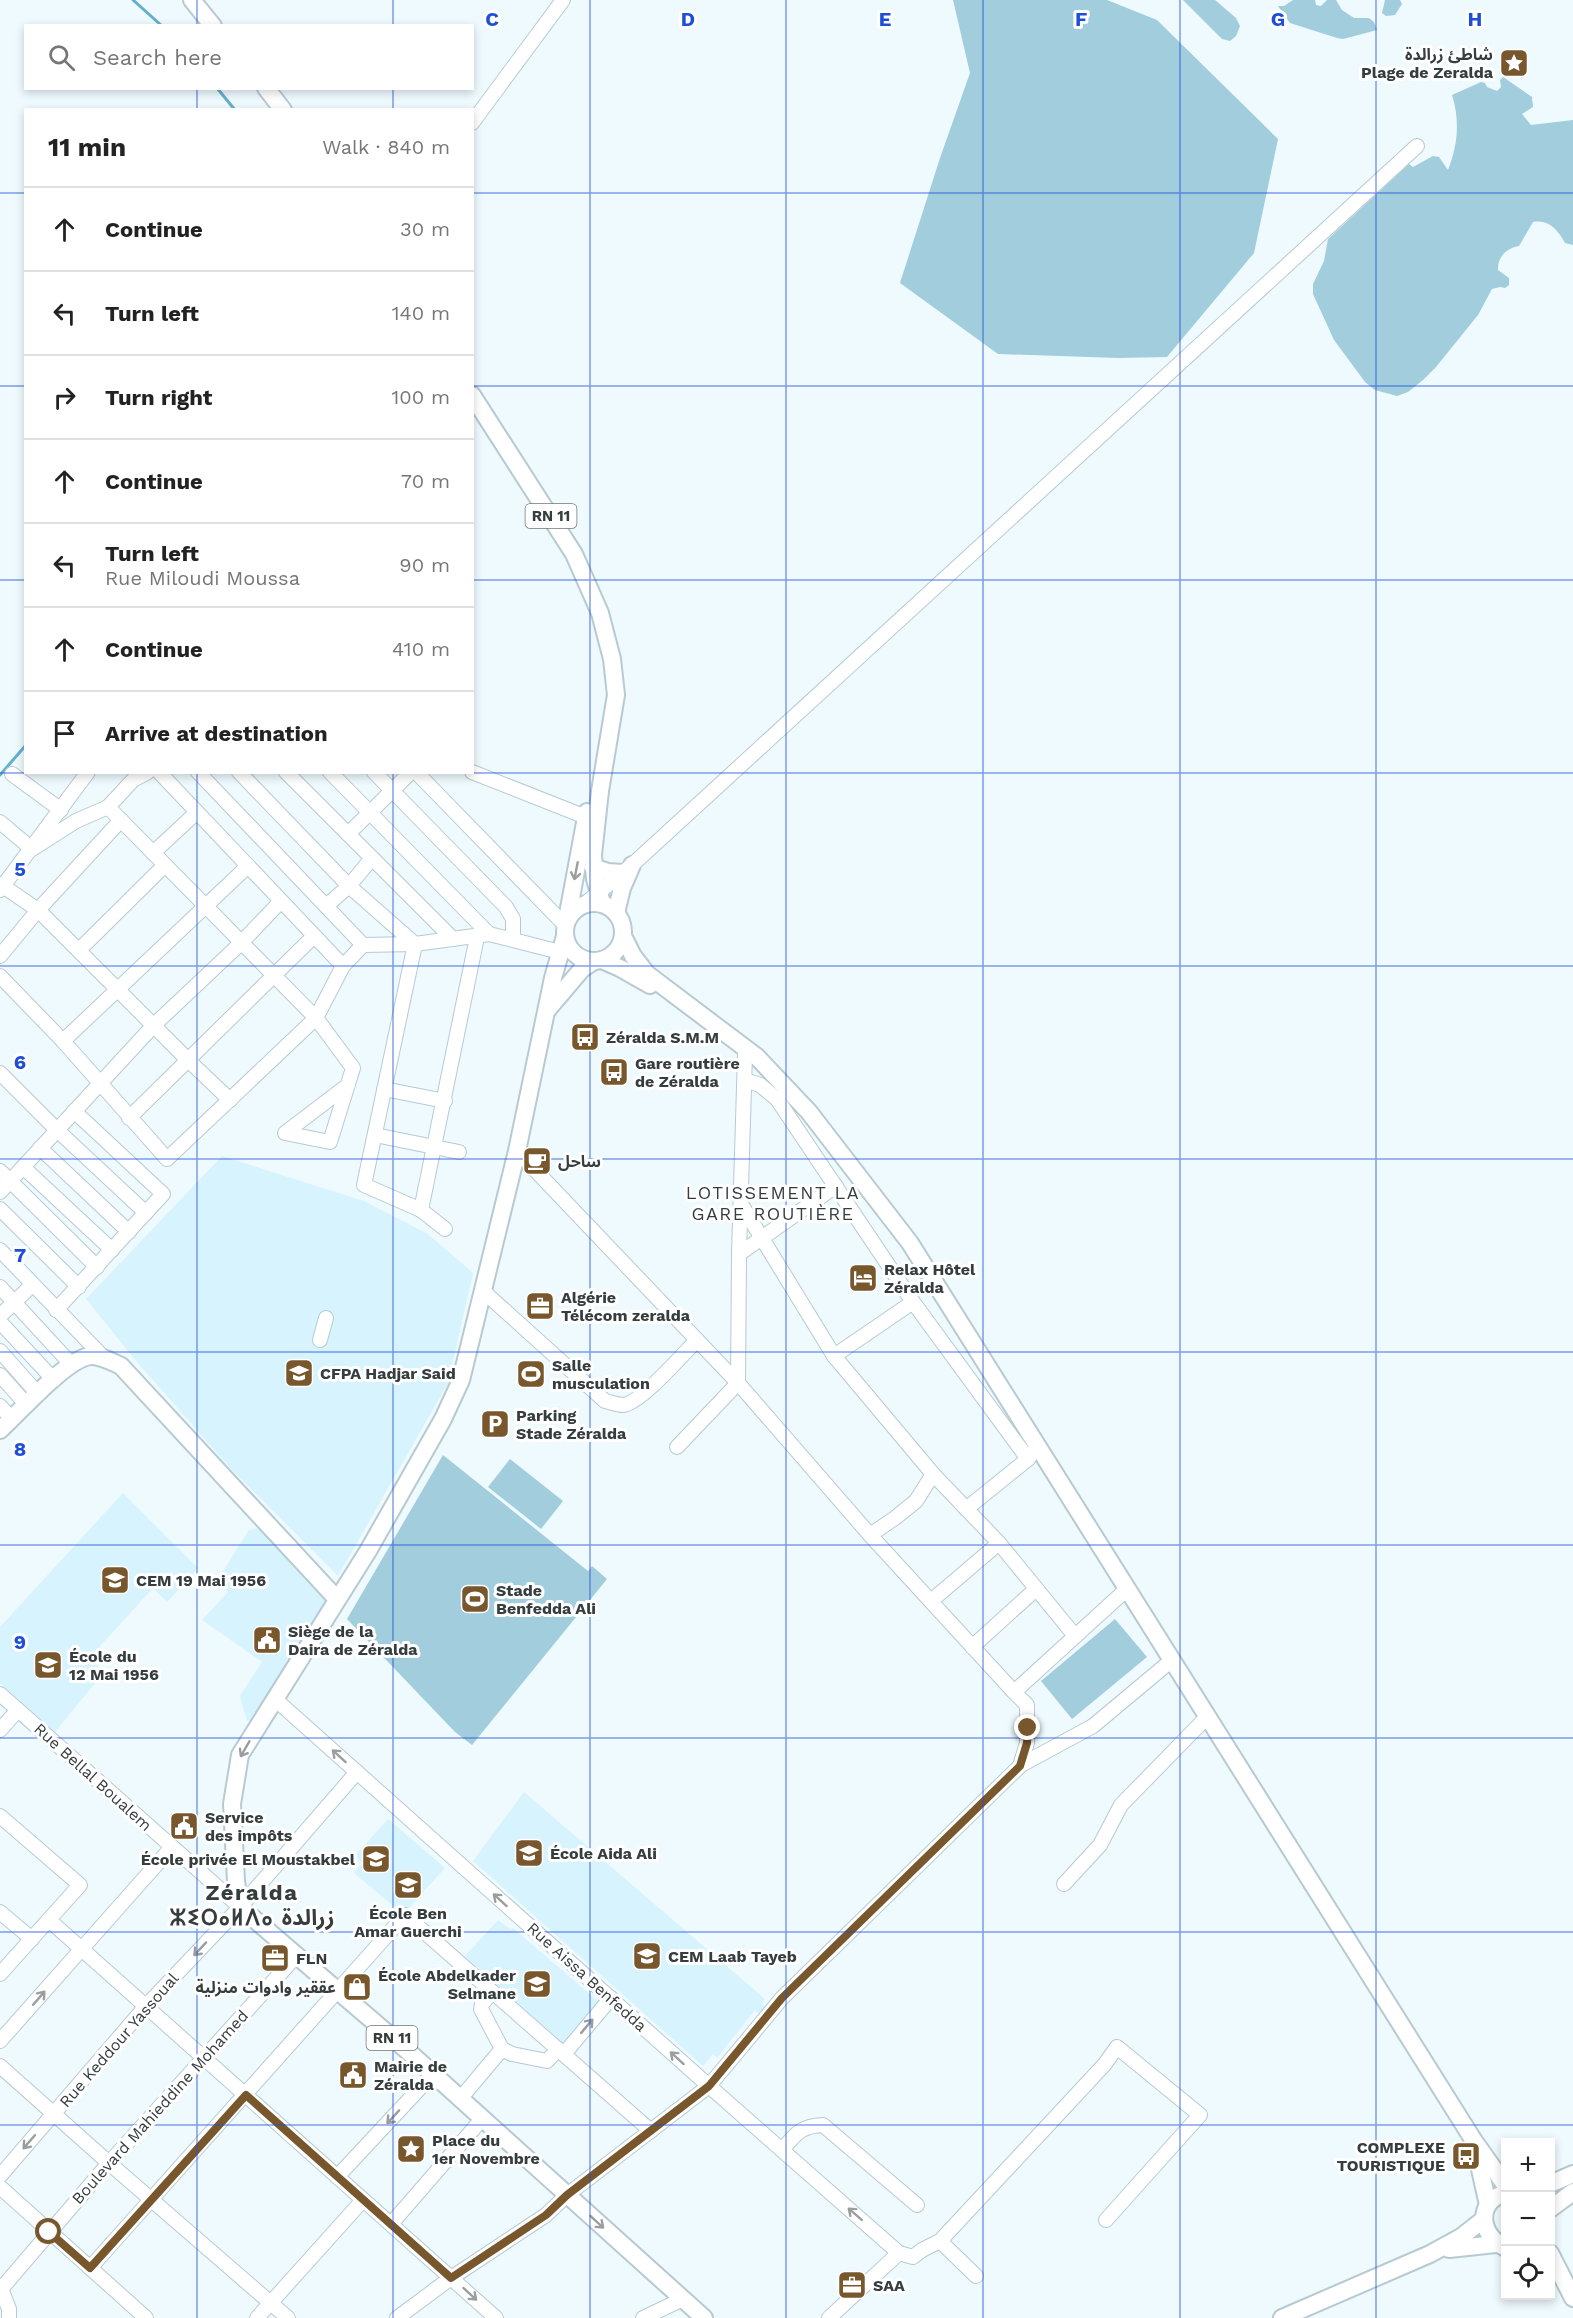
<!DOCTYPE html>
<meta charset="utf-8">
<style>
body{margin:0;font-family:"Work Sans","Noto Sans Arabic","Noto Sans Tifinagh",sans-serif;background:#f6f6f6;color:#222}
.controls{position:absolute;right:18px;bottom:18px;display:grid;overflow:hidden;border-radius:0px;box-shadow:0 3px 9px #0003}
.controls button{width:54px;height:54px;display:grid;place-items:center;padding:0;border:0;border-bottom:2px solid #e0e0e0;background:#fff;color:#222;font:30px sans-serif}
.stop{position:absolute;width:18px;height:18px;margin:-14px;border:4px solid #78572d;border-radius:50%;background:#fff}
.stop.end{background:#78572d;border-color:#fff;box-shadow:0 2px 6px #0008}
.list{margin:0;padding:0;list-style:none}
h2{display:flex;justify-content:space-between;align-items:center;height:78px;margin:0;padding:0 24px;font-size:26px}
h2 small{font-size:20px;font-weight:400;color:#767676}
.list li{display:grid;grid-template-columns:39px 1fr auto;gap:18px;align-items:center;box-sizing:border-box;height:84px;padding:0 24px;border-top:2px solid #e0e0e0}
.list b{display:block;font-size:22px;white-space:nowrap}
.list p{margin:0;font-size:20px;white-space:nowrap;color:#767676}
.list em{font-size:20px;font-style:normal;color:#767676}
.icon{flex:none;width:33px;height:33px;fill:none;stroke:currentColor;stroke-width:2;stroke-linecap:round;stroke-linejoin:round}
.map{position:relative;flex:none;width:1573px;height:2318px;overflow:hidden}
.search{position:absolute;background:#fff;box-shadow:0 3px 9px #0003;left:24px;top:24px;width:450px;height:66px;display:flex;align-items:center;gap:15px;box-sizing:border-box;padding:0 21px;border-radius:0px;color:#767676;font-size:22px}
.panel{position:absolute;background:#fff;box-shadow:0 3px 9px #0003;left:24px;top:108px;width:450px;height:666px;border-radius:0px}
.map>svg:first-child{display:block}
.built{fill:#d6f3fe}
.green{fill:#a1cddd}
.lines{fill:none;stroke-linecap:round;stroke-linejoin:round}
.stream{stroke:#65b1ca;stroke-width:3}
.minor-casing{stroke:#b7cad1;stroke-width:16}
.major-casing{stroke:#b7cad1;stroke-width:20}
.minor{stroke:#fff;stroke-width:14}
.major{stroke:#fff;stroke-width:16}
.oneway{stroke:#9a9e9f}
.route{stroke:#78572d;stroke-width:8}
.grid{fill:none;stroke:#1d4ed8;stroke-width:1.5;stroke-opacity:0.55}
.labels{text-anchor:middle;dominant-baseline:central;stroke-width:6;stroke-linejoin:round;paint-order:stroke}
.shield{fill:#fff;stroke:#727779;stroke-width:1.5}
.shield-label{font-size:15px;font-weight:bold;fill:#353d3f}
.poi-label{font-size:16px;font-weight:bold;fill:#353d3f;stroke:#fff;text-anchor:start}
.street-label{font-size:16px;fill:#353d3f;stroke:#fff}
.neighbourhood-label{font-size:18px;letter-spacing:1.5px;fill:#353d3f;stroke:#fff}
.district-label{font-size:22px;font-weight:bold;letter-spacing:1.5px;fill:#353d3f;stroke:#fff}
.grid-label{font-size:20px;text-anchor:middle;font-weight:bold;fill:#1d4ed8;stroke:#fff;stroke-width:6;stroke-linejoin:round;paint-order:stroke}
</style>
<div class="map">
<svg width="1573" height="2318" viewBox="0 0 1573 2318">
<rect width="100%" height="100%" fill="#eefafe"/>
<g class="built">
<path d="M222,1156L364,1201L428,1234L473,1273L448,1383L338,1576L233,1471L137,1362L86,1299Z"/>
<path d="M123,1493L198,1568L167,1602L153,1588L89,1658L104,1672L55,1732L0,1683V1627Z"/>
<path d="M259,1528L330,1598L256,1720L247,1721L240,1696L262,1662L202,1620L228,1592L216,1582L249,1530Z"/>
<path d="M524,1792L765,1999L762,2004L766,2007L760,2014L755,2010L717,2058L713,2054L703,2066L473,1861Z"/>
<path d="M388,1819L445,1868L403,1914L354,1873L362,1863L355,1856Z"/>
<path d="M498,1920L511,1930L513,1928L600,2003L564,2044L465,1956Z"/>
</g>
<g class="green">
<path d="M953,0H1107L1157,20L1278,139L1254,253L1167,357L1118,358L998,354L900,283L940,158L970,73Z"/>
<path d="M1183,0H1215L1236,18L1240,26L1236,36L1230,41L1222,39Z"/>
<path d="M1293,0H1315L1316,5L1321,6L1327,0H1336L1342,10L1354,18H1369L1374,22L1377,30L1343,39L1337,38L1290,23L1278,6H1284Z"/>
<path d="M1385,0H1400L1402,4L1395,15L1386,16L1382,13Z"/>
<path d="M1503,77L1532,97L1533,107L1522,114L1531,125L1573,120V245L1565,243C1558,230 1549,219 1533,222L1519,246C1507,248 1497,257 1498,270L1509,278V285L1505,288L1500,287L1492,289L1478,315L1436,367L1423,380L1408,392L1397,396L1375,390L1365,382L1334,340L1313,294V284L1324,261L1328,239L1409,164L1413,167L1433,156L1439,157L1448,170C1458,145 1460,120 1452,95L1481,82L1485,83L1487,87L1497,91L1501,87L1500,80Z"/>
<path d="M443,1455L588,1571L592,1566L607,1579L472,1745L455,1732L347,1619Z"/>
<path d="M510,1459L563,1501L541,1529L488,1487Z"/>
<path d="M1115,1619L1147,1657L1072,1719L1041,1681Z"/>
</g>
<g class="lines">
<g class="stream">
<path d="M133,0L162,26"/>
<path d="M217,88L235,110"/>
<path d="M0,775L26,745"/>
</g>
<g class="minor-casing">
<g id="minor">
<path d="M472,123L563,0"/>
<path d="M148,772L133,780L108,807L316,1018L353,1068L330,1142L285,1133L348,1085"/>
<path d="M159,772L343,966"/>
<path d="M198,772L363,945"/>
<path d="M239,772L349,886L415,944L364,1185L421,1210L445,1229"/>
<path d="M286,772L453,939"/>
<path d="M330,772L489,934"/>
<path d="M374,772L506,907L513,919V939"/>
<path d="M416,772L565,925"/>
<path d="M472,772L586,817"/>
<path d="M12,774L61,810"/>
<path d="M0,822L32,849L76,821L108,807"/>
<path d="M348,834L411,772"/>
<path d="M153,853L197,812"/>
<path d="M0,884L38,910L188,1060L230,1100"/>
<path d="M0,890L88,772"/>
<path d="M586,903L632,865L1417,146"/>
<path d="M326,906L349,886L372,858"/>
<path d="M79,950L165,865"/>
<path d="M0,956L38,910L121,820"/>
<path d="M0,976L63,1041L167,1159L316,1018L343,966L363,945L415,944L489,934L560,952"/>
<path d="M63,1041L248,866"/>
<path d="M0,1073L57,1130L146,1213"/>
<path d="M745,1080L760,1085L777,1099L913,1302L1028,1459"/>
<path d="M384,1089L445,1101"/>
<path d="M129,1118L314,936"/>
<path d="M375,1135L459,1152"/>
<path d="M40,1148L129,1232"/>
<path d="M517,1151L738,1383L870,1535L1014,1692L1127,1589"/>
<path d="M23,1167L112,1250"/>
<path d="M0,1171L97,1267"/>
<path d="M0,1192L154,1025L241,943L281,901"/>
<path d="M741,1204L834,1356L933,1474L999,1543L1075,1636"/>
<path d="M0,1209L79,1287"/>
<path d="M421,1210L477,937"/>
<path d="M0,1250L105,1359"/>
<path d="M739,1254L836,1186"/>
<path d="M0,1287L71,1364"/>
<path d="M483,1291L605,1401C610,1402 617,1405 623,1405C640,1404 683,1354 697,1340"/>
<path d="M56,1310L163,1194L74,1111"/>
<path d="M0,1316L32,1285"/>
<path d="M0,1322L54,1380"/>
<path d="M320,1340L326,1318"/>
<path d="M0,1351L38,1394"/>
<path d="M834,1356L913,1302"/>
<path d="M0,1375L27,1405"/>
<path d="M0,1406L12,1419"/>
<path d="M677,1447L738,1383L739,1254L745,1054"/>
<path d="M966,1509L1028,1459L1033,1452"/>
<path d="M870,1535L895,1518L916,1501L933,1474"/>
<path d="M931,1601L999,1543"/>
<path d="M972,1647L1036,1589"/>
<path d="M1014,1692L1027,1705V1743L1020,1766"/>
<path d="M0,1694L240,1907"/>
<path d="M276,1700L709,2086L899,2253L913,2257L922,2250L940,2241L1104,2065L1117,2047L1200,2115L1106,2220"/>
<path d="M0,1730L18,1710"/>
<path d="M0,1816L80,1885L0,1974"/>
<path d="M1064,1884L1100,1845L1121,1805L1207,1717"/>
<path d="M0,1912L32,1939"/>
<path d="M49,1920L496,2318"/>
<path d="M492,1992L482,2004L481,2009L502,2049L512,2054L547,2061L558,2049"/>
<path d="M0,2041L172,1847"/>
<path d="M564,2054L611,1998"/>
<path d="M0,2066L109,2163L288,2318"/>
<path d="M460,2099L502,2049"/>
<path d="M782,2150C796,2134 800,2126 823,2125L917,2205"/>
<path d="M0,2176L146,2006L240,1907L357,1772"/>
<path d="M337,2177L433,2074"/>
<path d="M0,2187L146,2318"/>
<path d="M391,2224L482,2119"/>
<path d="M940,2241L976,2276"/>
<path d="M90,2268L405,1915L651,2131"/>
<path d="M0,2286L9,2309V2318"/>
<path d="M2,2288L109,2163L297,1955"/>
<path d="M257,2318L363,2200"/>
<path d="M397,2318L451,2278L546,2215L567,2195L709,2086L782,1998L1021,1765L1093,1726L1172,1660"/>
<path d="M643,2318L683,2299"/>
<path d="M829,2318L899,2253"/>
</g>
</g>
<g class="major-casing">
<g id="major">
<path d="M192,0L213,26"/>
<path d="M266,88L283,110"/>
<path d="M472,395L574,554L600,613L612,659L616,695L600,791L593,855L595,879L602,903"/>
<path d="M593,867L608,872L623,873"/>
<circle cx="594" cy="932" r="29"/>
<path d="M616,913L622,888L632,865"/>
<path d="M567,919L587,812"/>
<path d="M565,936L553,978L517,1151L461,1380L443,1419L368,1551L240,1755L232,1804L236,1881L240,1907L401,2045L704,2318"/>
<path d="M623,936L633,956L647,974L757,1057L809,1112L910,1243L1474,2141L1506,2186"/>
<path d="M602,960L620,968L650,985"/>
<path d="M548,1009L582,969L594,961"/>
<path d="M0,1430C20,1412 65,1360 90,1356C100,1355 112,1362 121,1366L336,1598"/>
<path d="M1476,2151L1488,2205"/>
<path d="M1550,2184L1573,2174"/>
<path d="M1506,2193C1475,2201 1479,2236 1506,2248"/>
<path d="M1550,2209L1573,2192"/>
<path d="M1449,2249L1496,2244"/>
<path d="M1550,2253L1573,2298"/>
<path d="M1282,2318L1430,2254L1461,2237L1484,2219"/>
</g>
</g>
<use href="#minor" class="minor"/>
<use href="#major" class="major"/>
</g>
<defs><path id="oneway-shaft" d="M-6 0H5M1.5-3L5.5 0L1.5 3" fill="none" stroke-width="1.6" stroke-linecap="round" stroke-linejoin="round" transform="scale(1.5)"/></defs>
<g class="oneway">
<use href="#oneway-shaft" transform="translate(576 871) rotate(101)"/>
<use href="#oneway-shaft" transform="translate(245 1749) rotate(120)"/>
<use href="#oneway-shaft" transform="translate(339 1756) rotate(-138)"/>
<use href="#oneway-shaft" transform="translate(500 1900) rotate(-138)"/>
<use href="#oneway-shaft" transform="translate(200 1949) rotate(133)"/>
<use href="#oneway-shaft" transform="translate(39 1998) rotate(-49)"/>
<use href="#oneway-shaft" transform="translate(587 2026) rotate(-50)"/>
<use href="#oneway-shaft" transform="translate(677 2058) rotate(-138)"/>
<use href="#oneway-shaft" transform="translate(393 2117) rotate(133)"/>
<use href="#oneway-shaft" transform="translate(29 2142) rotate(131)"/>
<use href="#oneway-shaft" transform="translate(855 2214) rotate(-139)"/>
<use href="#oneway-shaft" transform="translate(597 2222) rotate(42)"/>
<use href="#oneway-shaft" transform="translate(470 2294) rotate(42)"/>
</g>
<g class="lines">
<path class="route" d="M49,2232L90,2268L246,2095L451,2278L546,2215L567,2195L709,2086L782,1998L1020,1766L1027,1743L1028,1728"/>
</g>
<path class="grid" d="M197,0V26M393,0V26M590,0V2318M786,0V2318M983,0V2318M1180,0V2318M1376,0V2318M197,88V110M393,88V110M0,193H26M472,193H1573M0,386H26M472,386H1573M0,580H26M472,580H1573M197,772V2318M393,772V2318M0,773H1573M0,966H1573M0,1159H1573M0,1352H1573M0,1545H1573M0,1738H1573M0,1932H1573M0,2125H1573"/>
<defs>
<g id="sight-square" transform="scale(1.5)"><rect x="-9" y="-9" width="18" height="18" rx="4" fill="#78572d" stroke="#fff"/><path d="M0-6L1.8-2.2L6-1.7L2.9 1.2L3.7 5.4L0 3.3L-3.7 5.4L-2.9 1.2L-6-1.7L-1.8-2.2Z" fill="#fff"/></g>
<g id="bus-square" transform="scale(1.5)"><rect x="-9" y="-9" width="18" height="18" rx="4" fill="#78572d" stroke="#fff"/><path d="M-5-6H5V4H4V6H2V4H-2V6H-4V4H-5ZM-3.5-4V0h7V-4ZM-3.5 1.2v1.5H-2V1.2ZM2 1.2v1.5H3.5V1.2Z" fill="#fff"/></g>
<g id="cafe-square" transform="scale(1.5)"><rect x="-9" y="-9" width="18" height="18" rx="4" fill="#78572d" stroke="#fff"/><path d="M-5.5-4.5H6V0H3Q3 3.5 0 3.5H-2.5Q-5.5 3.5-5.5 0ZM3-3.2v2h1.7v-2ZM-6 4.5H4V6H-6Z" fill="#fff"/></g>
<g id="hotel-square" transform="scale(1.5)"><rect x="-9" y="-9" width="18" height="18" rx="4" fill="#78572d" stroke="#fff"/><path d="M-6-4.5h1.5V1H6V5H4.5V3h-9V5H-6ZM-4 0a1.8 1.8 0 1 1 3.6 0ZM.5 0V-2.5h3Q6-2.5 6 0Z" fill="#fff"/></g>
<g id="office-square" transform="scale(1.5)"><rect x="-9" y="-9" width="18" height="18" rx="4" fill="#78572d" stroke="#fff"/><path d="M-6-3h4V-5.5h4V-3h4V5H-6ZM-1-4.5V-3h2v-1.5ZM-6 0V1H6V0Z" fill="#fff"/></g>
<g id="university-square" transform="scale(1.5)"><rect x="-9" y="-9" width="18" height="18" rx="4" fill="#78572d" stroke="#fff"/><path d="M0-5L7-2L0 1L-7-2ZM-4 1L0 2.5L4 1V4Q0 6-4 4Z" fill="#fff"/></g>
<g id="stadium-square" transform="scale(1.5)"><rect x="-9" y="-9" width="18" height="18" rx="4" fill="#78572d" stroke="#fff"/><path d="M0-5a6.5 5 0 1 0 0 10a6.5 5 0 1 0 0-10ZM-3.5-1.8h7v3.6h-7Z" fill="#fff"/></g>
<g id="parking-square" transform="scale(1.5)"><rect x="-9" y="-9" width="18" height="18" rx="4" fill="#78572d" stroke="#fff"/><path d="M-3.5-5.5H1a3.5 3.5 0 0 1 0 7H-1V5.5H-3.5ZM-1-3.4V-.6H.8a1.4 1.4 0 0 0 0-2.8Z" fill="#fff"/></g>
<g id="school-square" transform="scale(1.5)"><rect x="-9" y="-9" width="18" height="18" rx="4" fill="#78572d" stroke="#fff"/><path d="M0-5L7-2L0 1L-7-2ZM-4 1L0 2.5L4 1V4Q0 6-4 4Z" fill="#fff"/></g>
<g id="civic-square" transform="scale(1.5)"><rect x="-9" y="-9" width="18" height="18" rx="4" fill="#78572d" stroke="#fff"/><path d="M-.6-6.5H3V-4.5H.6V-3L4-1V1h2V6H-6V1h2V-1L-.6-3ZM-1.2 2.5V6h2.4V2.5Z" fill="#fff"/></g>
<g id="shop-square" transform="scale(1.5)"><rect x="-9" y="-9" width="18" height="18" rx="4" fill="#78572d" stroke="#fff"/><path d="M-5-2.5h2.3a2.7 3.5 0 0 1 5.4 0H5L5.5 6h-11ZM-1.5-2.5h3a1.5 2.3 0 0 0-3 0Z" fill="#fff"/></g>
</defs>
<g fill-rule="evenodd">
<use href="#sight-square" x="1514" y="63"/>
<use href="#bus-square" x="585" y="1037"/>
<use href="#bus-square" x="614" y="1072"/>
<use href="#cafe-square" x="537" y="1161"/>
<use href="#hotel-square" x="863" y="1278"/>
<use href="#office-square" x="540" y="1306"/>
<use href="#university-square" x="299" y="1373"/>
<use href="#stadium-square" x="531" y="1374"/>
<use href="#parking-square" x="495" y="1424"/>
<use href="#school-square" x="115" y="1580"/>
<use href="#stadium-square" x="475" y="1599"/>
<use href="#civic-square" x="267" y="1640"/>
<use href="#school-square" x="48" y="1665"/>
<use href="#civic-square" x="184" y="1826"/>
<use href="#school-square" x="529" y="1853"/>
<use href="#school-square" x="376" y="1859"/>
<use href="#school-square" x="408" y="1885"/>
<use href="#school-square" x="647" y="1956"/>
<use href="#office-square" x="275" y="1958"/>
<use href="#school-square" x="537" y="1984"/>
<use href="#shop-square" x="357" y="1987"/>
<use href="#civic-square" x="353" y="2075"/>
<use href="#sight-square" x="411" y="2149"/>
<use href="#bus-square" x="1466" y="2156"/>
<use href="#office-square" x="852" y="2285"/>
</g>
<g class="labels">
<g class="shield">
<rect x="525.5" y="504" width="51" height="24" rx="4.5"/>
<rect x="366.5" y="2026" width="51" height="24" rx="4.5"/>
</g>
<g class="shield-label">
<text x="551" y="516">RN 11</text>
<text x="392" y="2038">RN 11</text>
</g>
<g class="poi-label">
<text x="1493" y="54" text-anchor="end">شاطئ زرالدة<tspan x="1493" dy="18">Plage de Zeralda</tspan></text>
<text x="606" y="1037">Zéralda S.M.M</text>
<text x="635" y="1063">Gare routière<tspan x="635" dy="18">de Zéralda</tspan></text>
<text x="558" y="1161">ساحل</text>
<text x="884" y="1269">Relax Hôtel<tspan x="884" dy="18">Zéralda</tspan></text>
<text x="561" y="1297">Algérie<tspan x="561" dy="18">Télécom zeralda</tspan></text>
<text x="552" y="1365">Salle<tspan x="552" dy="18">musculation</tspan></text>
<text x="320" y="1373">CFPA Hadjar Said</text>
<text x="516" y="1415">Parking<tspan x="516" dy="18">Stade Zéralda</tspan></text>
<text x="136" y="1580">CEM 19 Mai 1956</text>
<text x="496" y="1590">Stade<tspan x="496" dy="18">Benfedda Ali</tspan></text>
<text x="288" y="1631">Siège de la<tspan x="288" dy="18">Daira de Zéralda</tspan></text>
<text x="69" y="1656">École du<tspan x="69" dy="18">12 Mai 1956</tspan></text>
<text x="205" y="1817">Service<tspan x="205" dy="18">des impôts</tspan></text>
<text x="550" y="1853">École Aida Ali</text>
<text x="355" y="1859" text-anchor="end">École privée El Moustakbel</text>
<text x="408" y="1913" text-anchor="middle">École Ben<tspan x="408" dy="18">Amar Guerchi</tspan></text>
<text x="668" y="1956">CEM Laab Tayeb</text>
<text x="296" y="1958">FLN</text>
<text x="516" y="1975" text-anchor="end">École Abdelkader<tspan x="516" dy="18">Selmane</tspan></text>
<text x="336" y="1987" text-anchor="end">عققير وادوات منزلية</text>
<text x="374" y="2066">Mairie de<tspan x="374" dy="18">Zéralda</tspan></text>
<text x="432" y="2140">Place du<tspan x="432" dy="18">1er Novembre</tspan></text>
<text x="1445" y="2147" text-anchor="end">COMPLEXE<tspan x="1445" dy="18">TOURISTIQUE</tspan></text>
<text x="873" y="2285">SAA</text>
</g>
<g class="street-label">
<text transform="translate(93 1777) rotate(42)">Rue Bellal Boualem</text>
<text transform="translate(587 1977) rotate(42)">Rue Aissa Benfedda</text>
<text transform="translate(119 2040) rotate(-49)">Rue Keddour Yassoual</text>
<text transform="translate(160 2107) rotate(-48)">Boulevard Mahieddine Mohamed</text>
</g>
<g class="neighbourhood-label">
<text x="773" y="1192">LOTISSEMENT LA<tspan x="773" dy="21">GARE ROUTIÈRE</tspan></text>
</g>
<g class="district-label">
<text x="252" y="1892">Zéralda<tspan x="252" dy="25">ⵣⵉⵔⴰⵍⴷⴰ زرالدة</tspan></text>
</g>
</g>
<g class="grid-label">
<text x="492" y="26">C</text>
<text x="688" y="26">D</text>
<text x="885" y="26">E</text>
<text x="1081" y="26">F</text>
<text x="1278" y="26">G</text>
<text x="1475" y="26">H</text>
<text x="20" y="876">5</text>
<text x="20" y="1069">6</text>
<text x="20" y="1262">7</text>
<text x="20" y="1456">8</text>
<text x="20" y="1649">9</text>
</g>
</svg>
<div class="controls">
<button>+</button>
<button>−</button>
<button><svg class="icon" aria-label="locate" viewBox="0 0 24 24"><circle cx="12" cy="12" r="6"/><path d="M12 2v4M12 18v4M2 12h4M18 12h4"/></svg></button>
</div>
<div class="stop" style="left:49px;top:2232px"></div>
<div class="stop end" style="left:1028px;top:1728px"></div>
<div class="search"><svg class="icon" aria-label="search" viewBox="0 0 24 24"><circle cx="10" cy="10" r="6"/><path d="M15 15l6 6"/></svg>Search here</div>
<section class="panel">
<h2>11 min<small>Walk · 840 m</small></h2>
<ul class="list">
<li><svg class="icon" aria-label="ahead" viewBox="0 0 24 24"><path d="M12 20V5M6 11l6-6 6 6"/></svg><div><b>Continue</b></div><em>30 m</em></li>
<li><svg class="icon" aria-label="left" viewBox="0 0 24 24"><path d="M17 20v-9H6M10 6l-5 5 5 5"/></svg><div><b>Turn left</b></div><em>140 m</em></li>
<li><svg class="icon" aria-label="right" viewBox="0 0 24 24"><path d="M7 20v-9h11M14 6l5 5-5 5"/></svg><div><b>Turn right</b></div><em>100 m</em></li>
<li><svg class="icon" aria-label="ahead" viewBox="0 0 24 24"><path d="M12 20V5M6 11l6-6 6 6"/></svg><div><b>Continue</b></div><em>70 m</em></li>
<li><svg class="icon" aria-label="left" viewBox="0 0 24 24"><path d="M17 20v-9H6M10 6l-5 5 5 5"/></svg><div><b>Turn left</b><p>Rue Miloudi Moussa</p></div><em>90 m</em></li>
<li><svg class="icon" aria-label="ahead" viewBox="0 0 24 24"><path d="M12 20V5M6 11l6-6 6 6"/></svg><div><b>Continue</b></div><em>410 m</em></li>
<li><svg class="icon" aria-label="arrive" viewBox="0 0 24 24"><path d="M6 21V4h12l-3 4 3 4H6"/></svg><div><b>Arrive at destination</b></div></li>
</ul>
</section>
</div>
